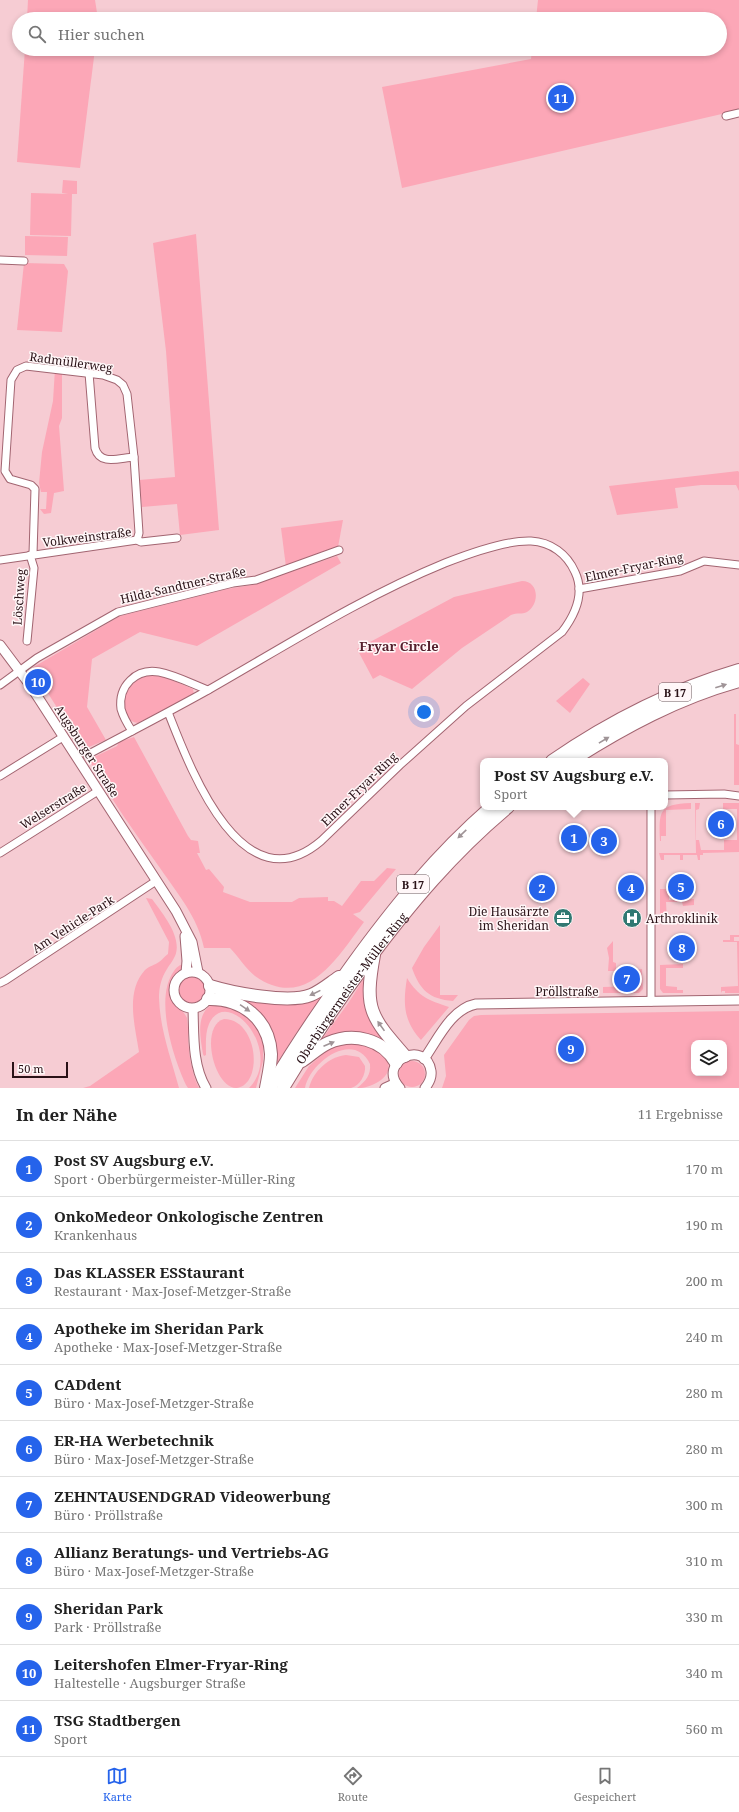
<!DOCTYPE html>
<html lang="de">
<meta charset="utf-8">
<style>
body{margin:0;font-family:"Noto Serif",serif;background:#f6f6f6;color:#222}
.controls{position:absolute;right:12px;bottom:12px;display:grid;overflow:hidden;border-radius:8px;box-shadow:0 2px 6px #0003}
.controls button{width:36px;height:36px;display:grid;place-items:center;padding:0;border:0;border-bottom:1px solid #e0e0e0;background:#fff;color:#222;font:20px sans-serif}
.scale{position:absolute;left:12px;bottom:10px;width:56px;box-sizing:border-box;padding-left:4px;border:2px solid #2a1217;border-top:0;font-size:11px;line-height:14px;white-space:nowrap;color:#2a1217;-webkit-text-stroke:3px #fff7f8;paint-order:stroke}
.you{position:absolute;left:424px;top:712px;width:14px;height:14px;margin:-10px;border:3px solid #fff;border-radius:50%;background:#1a73e8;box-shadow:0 0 0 6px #1a73e833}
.badge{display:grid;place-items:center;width:26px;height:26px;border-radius:50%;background:#2563eb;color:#fff;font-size:13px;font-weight:700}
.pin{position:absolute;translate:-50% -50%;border:2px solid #fff;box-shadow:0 1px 4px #0006}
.popup{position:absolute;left:480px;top:758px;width:188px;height:52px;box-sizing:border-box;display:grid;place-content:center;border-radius:8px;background:#fff;filter:drop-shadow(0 1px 3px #0005);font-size:13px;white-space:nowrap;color:#767676}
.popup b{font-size:15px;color:#222}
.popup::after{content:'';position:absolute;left:50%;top:100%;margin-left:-8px;border:8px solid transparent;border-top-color:#fff}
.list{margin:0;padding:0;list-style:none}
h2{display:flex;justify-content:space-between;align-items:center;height:52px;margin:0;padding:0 16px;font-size:17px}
h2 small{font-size:13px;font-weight:400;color:#767676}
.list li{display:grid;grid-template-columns:26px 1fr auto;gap:12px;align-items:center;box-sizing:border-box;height:56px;padding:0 16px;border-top:1px solid #e0e0e0}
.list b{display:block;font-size:15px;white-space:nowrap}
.list p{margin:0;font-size:13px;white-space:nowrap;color:#767676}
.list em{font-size:13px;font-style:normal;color:#767676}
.icon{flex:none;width:22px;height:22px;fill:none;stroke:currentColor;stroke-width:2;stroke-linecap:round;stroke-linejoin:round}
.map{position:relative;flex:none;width:739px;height:1088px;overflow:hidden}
.search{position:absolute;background:#fff;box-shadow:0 2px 6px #0003;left:12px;right:12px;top:12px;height:44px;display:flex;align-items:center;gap:10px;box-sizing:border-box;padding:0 14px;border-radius:22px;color:#767676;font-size:15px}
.sheet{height:668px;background:#fff}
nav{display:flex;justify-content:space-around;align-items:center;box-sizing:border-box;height:56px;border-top:1px solid #e0e0e0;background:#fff;font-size:11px;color:#767676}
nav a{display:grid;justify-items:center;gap:2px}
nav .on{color:#2563eb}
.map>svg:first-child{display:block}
.green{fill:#fca7b7;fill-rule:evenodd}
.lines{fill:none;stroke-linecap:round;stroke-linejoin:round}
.minor-casing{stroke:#a26571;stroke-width:9}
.tertiary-casing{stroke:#a26571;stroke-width:11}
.trunk-casing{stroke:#a26571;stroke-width:14}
.minor{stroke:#fff;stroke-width:7}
.tertiary{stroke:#fff;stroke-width:9}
.trunk{stroke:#fff;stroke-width:12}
.oneway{fill:#9f9497}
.labels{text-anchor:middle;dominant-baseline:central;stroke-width:3;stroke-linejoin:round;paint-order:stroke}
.shield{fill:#fff7f8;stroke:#6a575a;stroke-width:1}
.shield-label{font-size:11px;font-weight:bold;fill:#2a1217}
.street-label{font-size:12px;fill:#2a1217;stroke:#fff7f8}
.poi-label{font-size:12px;fill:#2a1217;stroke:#fff7f8;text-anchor:end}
.neighbourhood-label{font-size:13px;font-weight:bold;fill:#56202d;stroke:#fff7f8}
</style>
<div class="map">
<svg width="739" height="1088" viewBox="0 0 739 1088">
<rect width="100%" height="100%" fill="#f6ccd3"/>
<g class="green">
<path d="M28,0H95L98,19H27Z"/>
<path d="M538,0H739V110L402,188L382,87L531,59L532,49H720V19H536Z"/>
<path d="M25,49H95L80,168L17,162Z"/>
<path d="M63,180L77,181V194H72L71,236L30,235L31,193L68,194L62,193Z"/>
<path d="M196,234L219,530L180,535L177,504L142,507L139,480L175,477L166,351L153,243Z"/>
<path d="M25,236L68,237L67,256L25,255Z"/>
<path d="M24,263L64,264L68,271L62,332L17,330Z"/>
<path d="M55,369L62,370V418L59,426L64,491L54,493L51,513L44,514L40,509H46L47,492H41L39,483L42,452L53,401Z"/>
<path d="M738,471L739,472V491L736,485H701L675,488L678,508L617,515L609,486Z"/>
<path d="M343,520L338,547L286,567L281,528Z"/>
<path d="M337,556L341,563L197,646L140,632L92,659L87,707L106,740L89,747H82L32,668L120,616L227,589L252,585Z"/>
<path d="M522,581C539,581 540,604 527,612C522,615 517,612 511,615L462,648L412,689L380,675L373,679L357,649L454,597Z"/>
<path d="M152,675L167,678L193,689L194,694L138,723C116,721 119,679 152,675Z"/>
<path d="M583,678L590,684L570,713L556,701Z"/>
<path d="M734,714H736V744L739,745V785H734Z"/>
<path d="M134,737L188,836L191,840L198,841L200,853H197L206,870L209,869L224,887L223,892L250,902H292L299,898L328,897V901H334L342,906L361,881H374L387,868L396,869L360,912L353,914L364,922C337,958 306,1012 255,976C246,969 238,956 230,948H204C198,917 177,893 160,868C136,834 111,800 91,763L92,758L117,746L119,742Z"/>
<path d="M691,803V809L666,810V836H661V841H660C659,812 658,804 691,803Z"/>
<path d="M695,803H700L699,809L696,810V840H699L701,850H724V840H737V809H723V803H739V852L703,853V855H700V860H698L697,855H683V860H680V855H664V860H661L659,853H696Z"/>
<path d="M660,889H666V891H669V900L694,899V905L683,906L682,902H666L667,922L660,923Z"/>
<path d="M146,898L152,899C162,913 183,937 175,956C173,961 169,965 167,969C161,978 159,988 159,998C160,1030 171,1058 179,1088H83L90,1086L139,1052C135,1026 125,992 145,970C149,966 155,965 159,962C162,960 165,956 168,954L169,942Z"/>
<path d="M440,925V995H458L453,1001C429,999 420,990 412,968L424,947Z"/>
<path d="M730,935H739V937H734V941H739V993H725V991H722L721,993V987L738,986L737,942H723V940H730Z"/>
<path d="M613,941V962L616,963V971H608L609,958L607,948Z"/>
<path d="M184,964C179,974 170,978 170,991C169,1005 183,1007 187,1018C188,1024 188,1031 188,1037C189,1054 191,1072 199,1088H188L186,1085C173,1057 154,998 174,971C177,967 179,965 184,964Z"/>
<path d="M683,964V968H666V986L677,987V990H683V993H663L660,989V965Z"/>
<path d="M642,969L643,989L639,993H603V987L636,986V970Z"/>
<circle cx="192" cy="990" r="13"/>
<path d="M364,978C360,1014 376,1029 398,1054L384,1043L320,1042L349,1002Z"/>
<path d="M407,978C419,997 428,1000 449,1007L421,1040C403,1020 403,1003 407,978Z"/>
<path d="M216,993L324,994L300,1031L298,1030L274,1068L270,1033Z"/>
<path d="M215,1003L225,1004L252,1019L263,1039V1061L256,1088H249C285,1051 227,984 209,1024C205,1033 206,1045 206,1055L204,1056L203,1054C200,1036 195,1012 215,1003Z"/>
<path d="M739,1011V1088H442L446,1076L444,1055L469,1020L474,1016L481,1015ZM694,1043H724V1073H694Z"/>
<path d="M224,1019C258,1019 264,1085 236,1088C214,1088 199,1026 224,1019Z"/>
<path d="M350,1044C356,1044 363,1044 369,1046C387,1052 398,1070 378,1082C370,1086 366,1088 357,1088C366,1081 371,1075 370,1064C354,1030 310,1062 305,1088H295L309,1066L324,1053V1051L336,1046Z"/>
<path d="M346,1055L359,1057L365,1066C366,1074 360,1086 351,1088C342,1088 320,1088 309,1088C313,1071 329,1057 346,1055Z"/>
<circle cx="412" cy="1074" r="13"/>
</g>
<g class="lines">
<g class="minor-casing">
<g id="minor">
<path d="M726,116L739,113"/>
<path d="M0,260L24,261"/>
<path d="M89,373L95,448C100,466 119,458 134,457"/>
<path d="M33,554L35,489L31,485L10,479L5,471L11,380L17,370L26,366L103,375L117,380L123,385L127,394L134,457L139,533L137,540"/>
<path d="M0,560L137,540L141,542L177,538"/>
<path d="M579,589L680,571L704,561L739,565"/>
<path d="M27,641L34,568L30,555"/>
<path d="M0,685L37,658L118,612L233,583L256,580L339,550"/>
<path d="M132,731C128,725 123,716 121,709C118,686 136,668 159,672C175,675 192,684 208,690"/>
<path d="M87,755C128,733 169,712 210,689C287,645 362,597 445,563C468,554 506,540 531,541C551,542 567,554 575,572C585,593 575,615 562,632L466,706L400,765L321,841C242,908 190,768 168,712"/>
<path d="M0,776L63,737"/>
<path d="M665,795L724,794L739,796"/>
<path d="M651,807V1002"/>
<path d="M0,853L98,791"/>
<path d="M0,983L6,980L156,881"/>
</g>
</g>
<g class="tertiary-casing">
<g id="tertiary">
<path d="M0,645L30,685L176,911L192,942L198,972"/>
<path d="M185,936L187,961L186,973"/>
<circle cx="192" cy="990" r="18"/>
<path d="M193,1009C194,1034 192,1065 206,1088"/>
<path d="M424,1059C438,1039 451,1009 476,1004L739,1000"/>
<path d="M385,1088L396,1083"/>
<path d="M400,1088C375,1062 426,1038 431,1071C432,1078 429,1083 425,1088"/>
</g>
</g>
<g class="trunk-casing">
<g id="trunk">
<path d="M552,761C610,721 671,690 739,670"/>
<path d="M571,761C624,727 678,698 739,681"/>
<path d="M374,955C364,1009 370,1016 405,1056"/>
<path d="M210,986C233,993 289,1004 311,995C321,991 330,983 339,977"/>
<path d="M208,999C242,998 269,1019 271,1054C271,1065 268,1077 266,1088"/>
<path d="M302,1061C311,1055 319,1047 328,1043C353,1032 383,1039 396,1063"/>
<path d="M270,1088C295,1046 322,1006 351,966C393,908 436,855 491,807"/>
<path id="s1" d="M283,1088C309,1044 337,1002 367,962C410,904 453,853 508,807"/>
</g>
</g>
<use href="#minor" class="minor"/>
<use href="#tertiary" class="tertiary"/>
<use href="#trunk" class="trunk"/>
</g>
<defs><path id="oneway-solid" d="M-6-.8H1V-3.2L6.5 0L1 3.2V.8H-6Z"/></defs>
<g class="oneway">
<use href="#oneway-solid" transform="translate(721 686) rotate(-18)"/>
<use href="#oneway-solid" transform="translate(604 740) rotate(-31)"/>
<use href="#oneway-solid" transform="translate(462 834) rotate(136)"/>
<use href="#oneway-solid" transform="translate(315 993) rotate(154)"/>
<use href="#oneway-solid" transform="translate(245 1008) rotate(34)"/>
<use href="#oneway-solid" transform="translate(381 1026) rotate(-125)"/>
<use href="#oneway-solid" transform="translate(329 1044) rotate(-23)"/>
</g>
<defs>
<g id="office-disc" transform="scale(1)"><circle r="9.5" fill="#307872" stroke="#fff7f8"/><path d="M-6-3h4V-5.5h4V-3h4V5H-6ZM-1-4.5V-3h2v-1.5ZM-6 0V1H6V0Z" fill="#fff"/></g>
<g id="hospital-disc" transform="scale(1)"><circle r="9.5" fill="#307872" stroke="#fff7f8"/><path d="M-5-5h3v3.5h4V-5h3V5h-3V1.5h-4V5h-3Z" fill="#fff"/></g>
</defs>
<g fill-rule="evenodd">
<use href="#office-disc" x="563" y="918"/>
<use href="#hospital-disc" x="632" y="918"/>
</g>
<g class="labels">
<g class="shield">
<rect x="659" y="683" width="32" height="18" rx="3"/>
<rect x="397" y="875" width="32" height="18" rx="3"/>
</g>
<g class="shield-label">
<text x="675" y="692">B 17</text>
<text x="413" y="884">B 17</text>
</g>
<g class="street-label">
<text transform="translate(71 362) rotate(8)">Radmüllerweg</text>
<text transform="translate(87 537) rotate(-7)">Volkweinstraße</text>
<text transform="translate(634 567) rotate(-12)">Elmer-Fryar-Ring</text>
<text transform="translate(183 585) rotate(-13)">Hilda-Sandtner-Straße</text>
<text transform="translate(19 597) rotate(-86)">Löschweg</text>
<text transform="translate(87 751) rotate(57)">Augsburger Straße</text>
<text transform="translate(359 789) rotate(-44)">Elmer-Fryar-Ring</text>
<text transform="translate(53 806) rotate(-32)">Welserstraße</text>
<text transform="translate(73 924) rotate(-33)">Am Vehicle-Park</text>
<text stroke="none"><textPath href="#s1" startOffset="121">Oberbürgermeister-Müller-Ring</textPath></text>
<text x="567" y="991">Pröllstraße</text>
</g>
<g class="poi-label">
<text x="549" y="911">Die Hausärzte<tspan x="549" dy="14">im Sheridan</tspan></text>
<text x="646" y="918" text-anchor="start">Arthroklinik</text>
</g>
<g class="neighbourhood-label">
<text x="399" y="646">Fryar Circle</text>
</g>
</g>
</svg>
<div class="controls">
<button><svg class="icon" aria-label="layers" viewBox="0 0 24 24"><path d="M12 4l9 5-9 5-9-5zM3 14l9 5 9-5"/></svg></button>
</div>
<div class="scale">50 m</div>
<div class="you"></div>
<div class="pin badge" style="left:574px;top:838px">1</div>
<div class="popup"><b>Post SV Augsburg e.V.</b>Sport</div>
<div class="pin badge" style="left:542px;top:888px">2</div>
<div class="pin badge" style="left:604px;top:841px">3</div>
<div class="pin badge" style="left:631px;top:888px">4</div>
<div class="pin badge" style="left:681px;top:887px">5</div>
<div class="pin badge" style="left:721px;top:824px">6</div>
<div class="pin badge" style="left:627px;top:979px">7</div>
<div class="pin badge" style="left:682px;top:948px">8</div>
<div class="pin badge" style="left:571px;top:1049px">9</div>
<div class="pin badge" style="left:38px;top:682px">10</div>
<div class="pin badge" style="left:561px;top:98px">11</div>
<div class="search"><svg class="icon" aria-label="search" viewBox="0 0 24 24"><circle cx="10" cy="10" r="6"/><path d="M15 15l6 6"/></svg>Hier suchen</div>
</div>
<section class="sheet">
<h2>In der Nähe<small>11 Ergebnisse</small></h2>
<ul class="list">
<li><span class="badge">1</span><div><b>Post SV Augsburg e.V.</b><p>Sport · Oberbürgermeister-Müller-Ring</p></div><em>170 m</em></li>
<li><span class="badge">2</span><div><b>OnkoMedeor Onkologische Zentren</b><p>Krankenhaus</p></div><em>190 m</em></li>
<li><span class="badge">3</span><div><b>Das KLASSER ESStaurant</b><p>Restaurant · Max-Josef-Metzger-Straße</p></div><em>200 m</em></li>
<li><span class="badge">4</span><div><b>Apotheke im Sheridan Park</b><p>Apotheke · Max-Josef-Metzger-Straße</p></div><em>240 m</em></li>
<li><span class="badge">5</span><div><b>CADdent</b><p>Büro · Max-Josef-Metzger-Straße</p></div><em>280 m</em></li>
<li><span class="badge">6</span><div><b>ER-HA Werbetechnik</b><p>Büro · Max-Josef-Metzger-Straße</p></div><em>280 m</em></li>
<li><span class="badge">7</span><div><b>ZEHNTAUSENDGRAD Videowerbung</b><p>Büro · Pröllstraße</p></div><em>300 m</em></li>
<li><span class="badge">8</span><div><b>Allianz Beratungs- und Vertriebs-AG</b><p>Büro · Max-Josef-Metzger-Straße</p></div><em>310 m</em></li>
<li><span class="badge">9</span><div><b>Sheridan Park</b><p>Park · Pröllstraße</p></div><em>330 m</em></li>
<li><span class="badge">10</span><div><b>Leitershofen Elmer-Fryar-Ring</b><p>Haltestelle · Augsburger Straße</p></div><em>340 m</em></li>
<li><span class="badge">11</span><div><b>TSG Stadtbergen</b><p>Sport</p></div><em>560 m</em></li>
</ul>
</section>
<nav>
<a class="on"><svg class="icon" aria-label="map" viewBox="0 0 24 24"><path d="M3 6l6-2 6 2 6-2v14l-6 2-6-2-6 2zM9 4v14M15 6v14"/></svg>Karte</a>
<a><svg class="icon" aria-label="directions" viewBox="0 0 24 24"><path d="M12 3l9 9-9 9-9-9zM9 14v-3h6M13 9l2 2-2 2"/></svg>Route</a>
<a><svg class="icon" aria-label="saved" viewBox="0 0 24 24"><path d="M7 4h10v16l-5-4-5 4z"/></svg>Gespeichert</a>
</nav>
